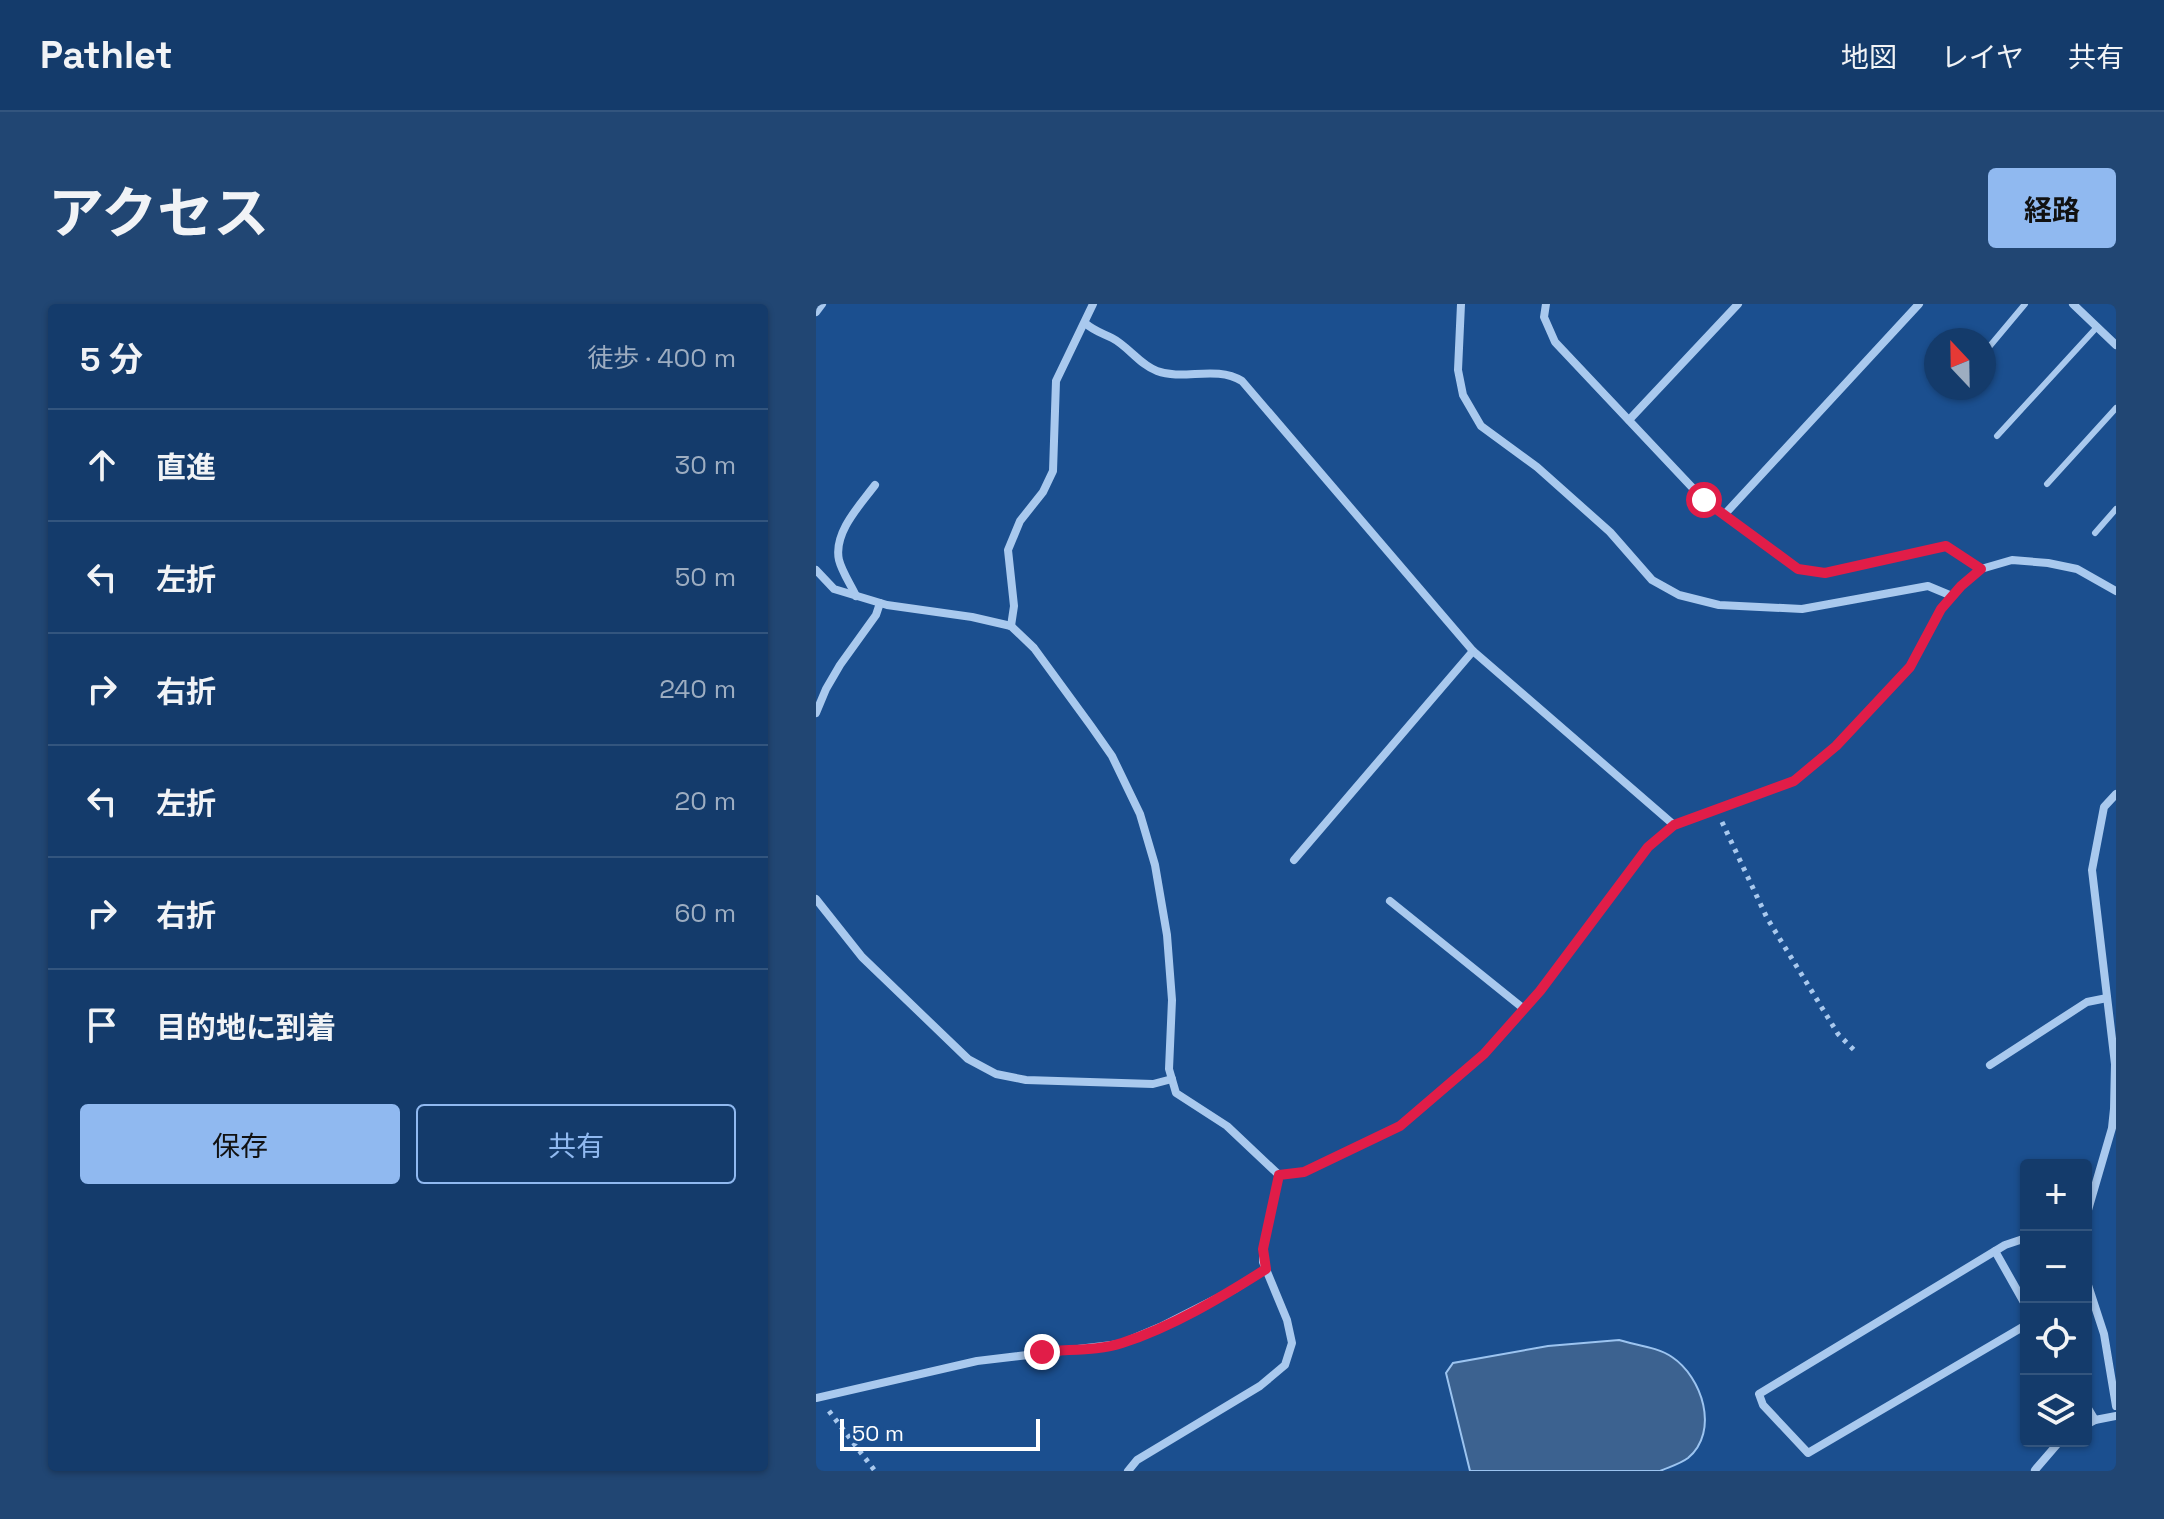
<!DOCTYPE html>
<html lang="ja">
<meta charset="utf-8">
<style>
body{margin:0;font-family:"Space Grotesk","Noto Sans JP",sans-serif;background:#214673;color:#f1f3f6}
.controls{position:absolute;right:24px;bottom:24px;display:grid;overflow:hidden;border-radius:8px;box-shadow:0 2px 6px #0004}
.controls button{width:72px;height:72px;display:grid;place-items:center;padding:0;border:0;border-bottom:2px solid #33557e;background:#143b6b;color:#f1f3f6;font:40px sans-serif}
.compass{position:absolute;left:1108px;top:24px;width:72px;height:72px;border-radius:50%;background:#143b6b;box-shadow:0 2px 6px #0004;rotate:338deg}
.scale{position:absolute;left:24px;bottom:20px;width:200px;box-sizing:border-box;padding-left:8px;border:4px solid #fff;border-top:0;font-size:22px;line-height:28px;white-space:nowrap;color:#fff;-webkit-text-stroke:6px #1b4f8f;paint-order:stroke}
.stop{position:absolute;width:24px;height:24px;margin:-18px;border:6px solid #e11d48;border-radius:50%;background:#fff}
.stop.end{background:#e11d48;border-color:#fff;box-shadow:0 2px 8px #0008}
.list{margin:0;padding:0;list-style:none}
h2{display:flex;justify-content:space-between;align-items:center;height:104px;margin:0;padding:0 32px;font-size:34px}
h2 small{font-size:26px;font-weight:400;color:#9dadc1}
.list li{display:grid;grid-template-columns:52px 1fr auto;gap:24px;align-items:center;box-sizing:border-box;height:112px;padding:0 32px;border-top:2px solid #33557e}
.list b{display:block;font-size:30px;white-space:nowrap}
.list em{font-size:26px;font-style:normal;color:#9dadc1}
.actions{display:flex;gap:16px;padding:24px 32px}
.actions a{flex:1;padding:18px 0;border:2px solid #90b9f0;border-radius:8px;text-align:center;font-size:28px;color:#90b9f0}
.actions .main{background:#90b9f0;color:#111}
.icon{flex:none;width:44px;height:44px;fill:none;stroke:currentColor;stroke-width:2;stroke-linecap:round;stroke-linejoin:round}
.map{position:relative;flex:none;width:1300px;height:1167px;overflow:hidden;border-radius:8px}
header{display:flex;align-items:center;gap:48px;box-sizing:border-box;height:112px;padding:0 40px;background:#143b6b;border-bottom:2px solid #33557e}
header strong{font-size:38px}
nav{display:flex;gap:44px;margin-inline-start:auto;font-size:28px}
.intro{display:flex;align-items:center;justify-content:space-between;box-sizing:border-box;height:192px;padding:0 48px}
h1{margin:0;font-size:56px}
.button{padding:20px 36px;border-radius:8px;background:#90b9f0;color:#111;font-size:28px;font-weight:700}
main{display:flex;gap:48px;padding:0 48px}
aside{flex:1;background:#143b6b;border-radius:8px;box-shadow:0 2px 6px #0004}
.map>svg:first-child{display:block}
.water{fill:#3c6290;stroke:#9cc4f0;stroke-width:2}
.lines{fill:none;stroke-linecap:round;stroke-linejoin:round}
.path{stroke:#a9c9ee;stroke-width:5;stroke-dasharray:4 6;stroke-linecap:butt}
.lane{stroke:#a9c9ee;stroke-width:6}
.street{stroke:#a9c9ee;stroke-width:8}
.route{stroke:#e11d48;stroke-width:10}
</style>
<header>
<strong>Pathlet</strong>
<nav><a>地図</a><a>レイヤ</a><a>共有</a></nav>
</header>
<div class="intro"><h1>アクセス</h1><a class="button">経路</a></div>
<main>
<aside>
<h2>5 分<small>徒歩 · 400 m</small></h2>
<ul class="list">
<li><svg class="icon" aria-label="ahead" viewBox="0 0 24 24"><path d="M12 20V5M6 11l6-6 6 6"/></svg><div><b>直進</b></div><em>30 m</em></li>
<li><svg class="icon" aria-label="left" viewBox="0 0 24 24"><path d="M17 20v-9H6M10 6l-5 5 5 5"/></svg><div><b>左折</b></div><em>50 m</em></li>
<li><svg class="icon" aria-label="right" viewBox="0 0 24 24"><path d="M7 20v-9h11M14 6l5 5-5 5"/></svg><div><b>右折</b></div><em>240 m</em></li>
<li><svg class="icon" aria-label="left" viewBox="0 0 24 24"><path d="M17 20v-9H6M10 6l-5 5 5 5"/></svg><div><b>左折</b></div><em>20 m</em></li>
<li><svg class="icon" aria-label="right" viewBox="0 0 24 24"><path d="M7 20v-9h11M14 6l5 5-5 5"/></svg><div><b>右折</b></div><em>60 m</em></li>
<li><svg class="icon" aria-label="arrive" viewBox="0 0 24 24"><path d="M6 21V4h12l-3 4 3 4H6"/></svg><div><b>目的地に到着</b></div></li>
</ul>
<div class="actions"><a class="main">保存</a><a>共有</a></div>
</aside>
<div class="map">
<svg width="1300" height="1167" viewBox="0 0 1300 1167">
<rect width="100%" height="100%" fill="#1b4f8f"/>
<path class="water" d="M803,1036C819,1041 842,1043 856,1053C886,1073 904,1127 872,1154C864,1160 853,1163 844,1167H654L630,1069L637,1059L732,1042Z"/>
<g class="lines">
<g class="path">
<path d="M906,518L951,614L1022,730L1041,749"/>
<path d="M13,1107L59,1167"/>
</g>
<g class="lane">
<path d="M1168,49L1209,0"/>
<path d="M1181,132L1281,23"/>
<path d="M1231,180L1300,104"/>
<path d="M1279,229L1300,205"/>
</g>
<g class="street">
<path d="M645,0L642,66L647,91L665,122L721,163L794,228L836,276L863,291L903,301L986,305L1112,282L1136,292"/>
<path d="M730,0L728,13L739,38L888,196L982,265L1009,269L1130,242L1165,265"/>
<path d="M1257,0L1300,41"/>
<path d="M0,8L6,0"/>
<path d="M269,19C278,27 286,29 296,34C312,42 324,61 341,67C368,77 399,61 426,77L657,347L858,521"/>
<path d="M813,116L922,0"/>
<path d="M908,211L1103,0"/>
<path d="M0,266L18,285L71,301L156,313L195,322L218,344L275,422L296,452L324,510L339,561L351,631L356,696L353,765L360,789L411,822L463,871L488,868L584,822L668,750L724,687L832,543L858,521L978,477L1020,442L1094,363L1125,305L1145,282L1165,265L1196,256L1232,259L1261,265L1300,287"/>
<path d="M40,292C35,281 26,268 23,256C17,229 44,201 59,181"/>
<path d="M195,322L198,302L192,246L204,217L227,188L237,167L240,77L277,0"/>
<path d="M0,409L10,385L24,361L60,311L64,299"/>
<path d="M478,556L657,347"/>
<path d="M0,595L46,653L152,755L180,770L210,776L337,780L356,775"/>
<path d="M574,597L708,705"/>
<path d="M1174,761L1271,698L1291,694"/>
<path d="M1270,913L1296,824L1298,805L1299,760L1276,566L1288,503L1300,490"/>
<path d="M1210,934L1189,941L943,1090L947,1101L992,1149L1210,1021"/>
<path d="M1179,947L1210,1002"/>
<path d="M1270,975L1288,1030L1300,1102"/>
<path d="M0,1094L161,1057L304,1040L344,1023L419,985L450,965"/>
<path d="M1270,1101L1279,1116"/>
<path d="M1270,1121L1279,1116L1300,1112"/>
<path d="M1219,1166L1244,1137"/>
<path d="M312,1167L321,1156L444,1082L469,1061L476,1039L471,1016L447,958V945L463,871"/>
</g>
</g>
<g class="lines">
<path class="route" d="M226,1048C251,1045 282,1047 306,1039C356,1023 406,993 450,965L447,945L463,871L488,868L584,822L668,750L724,687L832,543L858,521L978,477L1020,442L1094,363L1125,305L1145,282L1165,265L1130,242L1009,269L982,265L888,196"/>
</g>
</svg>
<div class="controls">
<button>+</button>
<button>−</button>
<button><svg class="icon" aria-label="locate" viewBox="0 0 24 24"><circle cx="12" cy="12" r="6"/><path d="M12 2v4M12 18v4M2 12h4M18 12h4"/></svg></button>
<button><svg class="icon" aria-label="layers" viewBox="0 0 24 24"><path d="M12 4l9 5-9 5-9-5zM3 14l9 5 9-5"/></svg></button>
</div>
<svg class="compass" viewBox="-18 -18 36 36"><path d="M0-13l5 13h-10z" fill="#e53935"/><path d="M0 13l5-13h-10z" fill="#9dadc1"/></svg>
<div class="scale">50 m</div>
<div class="stop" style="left:888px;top:196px"></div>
<div class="stop end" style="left:226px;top:1048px"></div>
</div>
</main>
